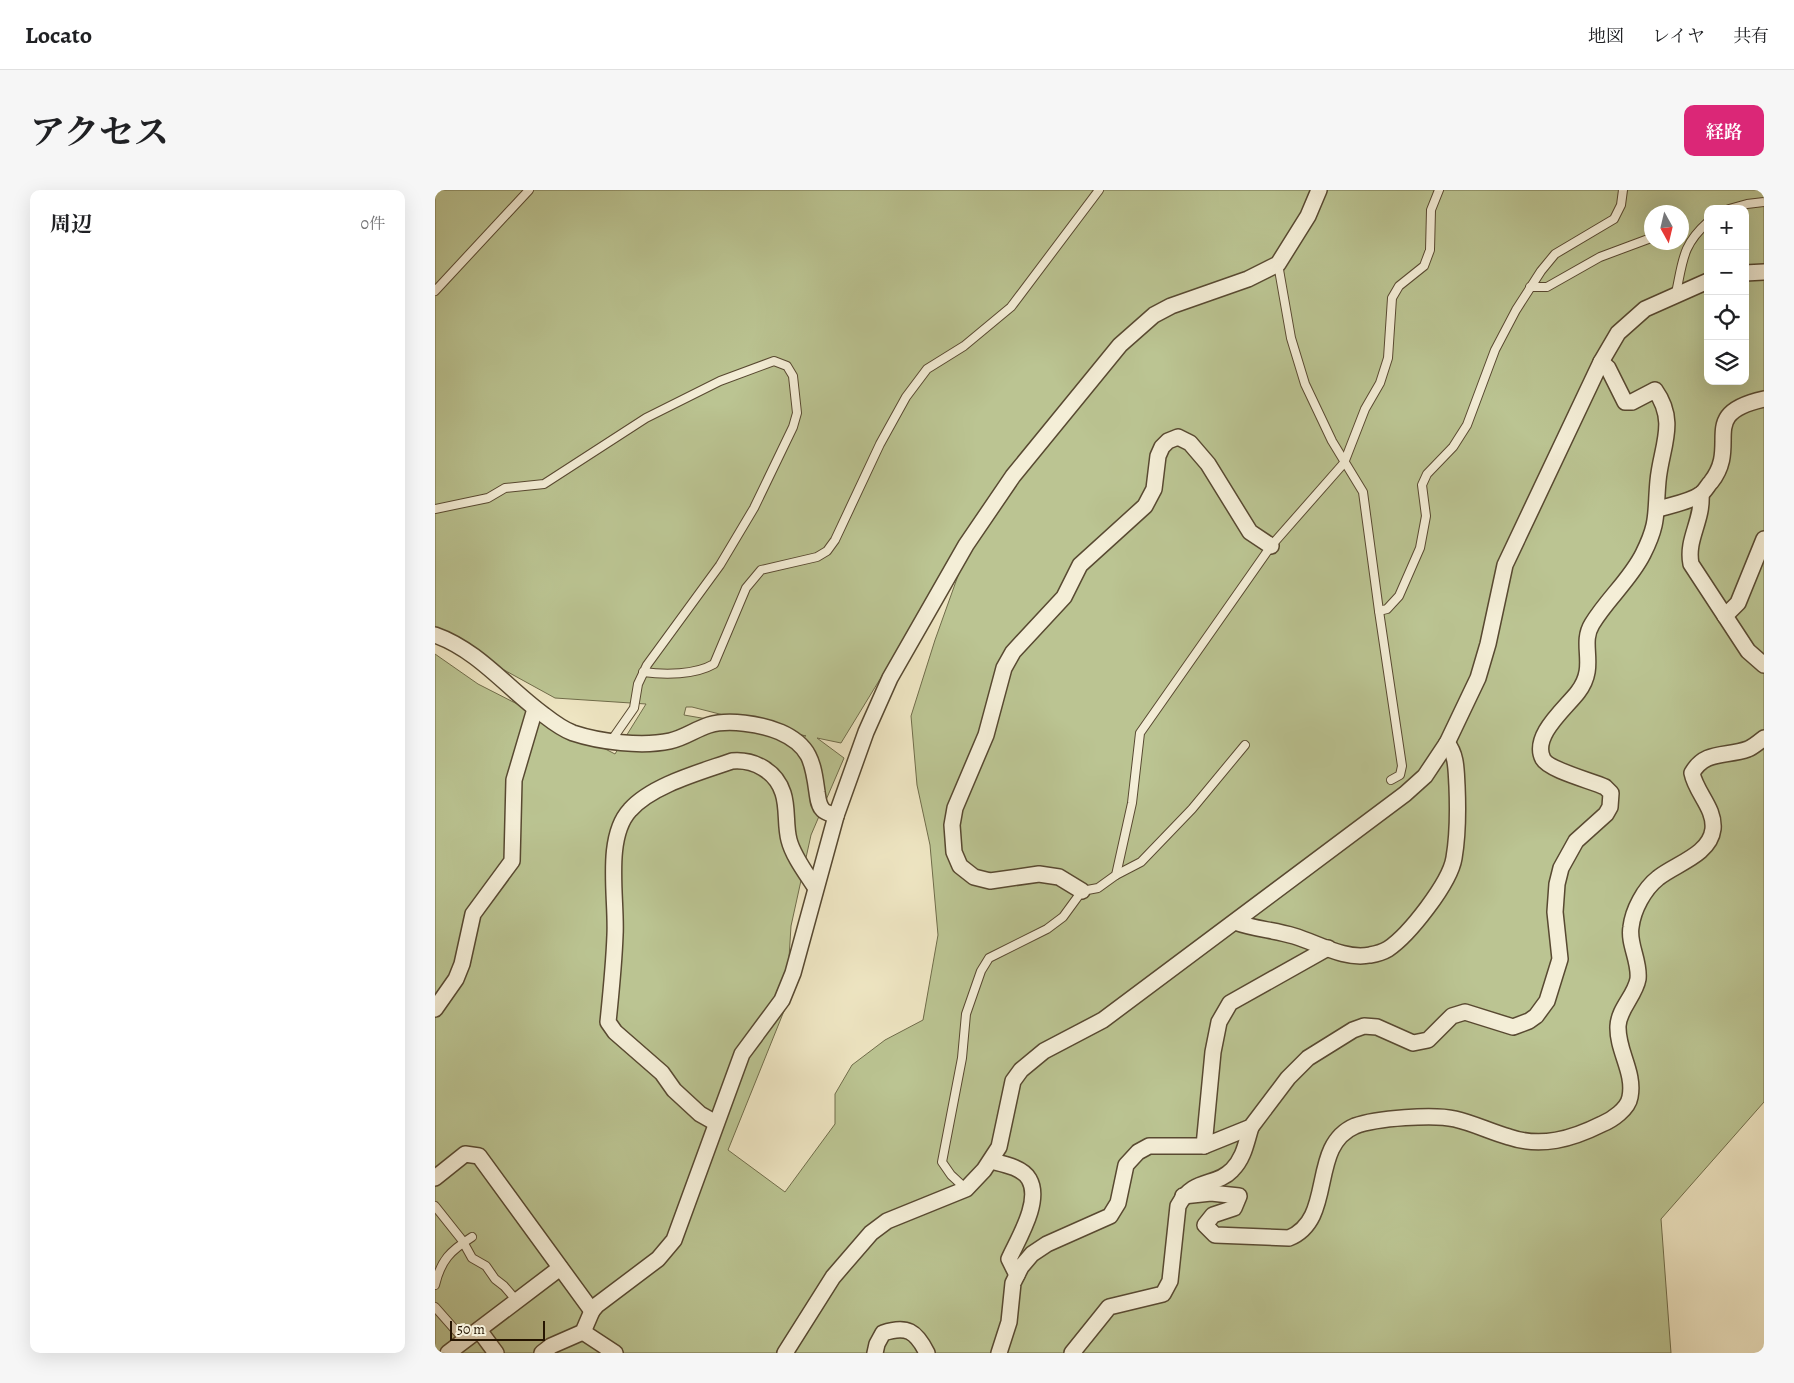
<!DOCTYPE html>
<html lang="ja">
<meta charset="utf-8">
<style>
body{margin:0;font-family:Alegreya,"Noto Serif JP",serif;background:#f6f6f6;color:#202124}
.controls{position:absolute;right:15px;top:15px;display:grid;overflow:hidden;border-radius:10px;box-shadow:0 5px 20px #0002}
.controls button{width:45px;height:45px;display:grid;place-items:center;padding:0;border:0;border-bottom:1px solid #e0e0e0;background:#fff;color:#202124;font:25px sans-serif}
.compass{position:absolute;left:1209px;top:15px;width:45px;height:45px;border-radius:50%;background:#fff;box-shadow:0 5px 20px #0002;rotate:172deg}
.scale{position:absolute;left:15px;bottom:12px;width:95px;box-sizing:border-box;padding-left:5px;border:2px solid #261501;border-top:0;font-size:14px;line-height:18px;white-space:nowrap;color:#261501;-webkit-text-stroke:4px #f4eed7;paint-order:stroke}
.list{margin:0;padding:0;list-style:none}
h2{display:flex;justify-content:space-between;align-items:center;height:65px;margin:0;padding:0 20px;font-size:21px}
h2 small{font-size:16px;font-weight:400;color:#757577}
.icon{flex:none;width:28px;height:28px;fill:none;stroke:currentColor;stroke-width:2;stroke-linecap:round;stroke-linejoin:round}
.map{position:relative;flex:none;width:1329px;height:1163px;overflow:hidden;border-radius:10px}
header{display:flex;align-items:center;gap:30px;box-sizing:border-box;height:70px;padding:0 25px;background:#fff;border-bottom:1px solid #e0e0e0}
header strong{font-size:24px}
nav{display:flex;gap:28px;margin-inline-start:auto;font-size:18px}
.intro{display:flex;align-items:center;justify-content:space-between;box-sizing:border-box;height:120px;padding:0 30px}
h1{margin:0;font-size:35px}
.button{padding:12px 22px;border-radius:10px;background:#db2777;color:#fff;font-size:18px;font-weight:700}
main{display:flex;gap:30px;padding:0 30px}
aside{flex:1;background:#fff;border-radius:10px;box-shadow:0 5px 20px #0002}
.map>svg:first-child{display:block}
.green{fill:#bbc492;stroke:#706c4a;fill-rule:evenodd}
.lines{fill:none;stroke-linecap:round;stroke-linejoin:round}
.service-casing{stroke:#584931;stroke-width:10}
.minor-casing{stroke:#584931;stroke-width:18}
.service{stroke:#f4eed7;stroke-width:8}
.minor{stroke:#f4eed7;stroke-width:15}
</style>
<header>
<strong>Locato</strong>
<nav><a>地図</a><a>レイヤ</a><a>共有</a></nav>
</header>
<div class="intro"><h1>アクセス</h1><a class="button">経路</a></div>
<main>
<aside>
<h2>周辺<small>0件</small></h2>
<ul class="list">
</ul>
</aside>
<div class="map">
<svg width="1329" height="1163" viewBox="0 0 1329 1163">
<rect width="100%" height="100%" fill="#eee5c2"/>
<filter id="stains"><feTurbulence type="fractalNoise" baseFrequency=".004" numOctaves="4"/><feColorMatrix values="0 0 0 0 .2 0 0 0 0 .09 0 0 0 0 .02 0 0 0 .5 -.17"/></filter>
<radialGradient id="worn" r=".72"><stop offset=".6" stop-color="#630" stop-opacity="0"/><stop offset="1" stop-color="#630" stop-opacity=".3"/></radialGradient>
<path class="green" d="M0,0H1329V912L1226,1029L1236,1163H0V464L43,494L180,564L211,514L120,508L0,442ZM1273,19H1310V191H1273ZM1216,22H1246V52H1216ZM544,327L500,450L476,526L482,595L495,655L503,745L488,830L450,850L417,875L400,904V934L350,1002L293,960L351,816L356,736L376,645L409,568L382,548L406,553ZM251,517H257L371,546L249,525Z"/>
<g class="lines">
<g class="service-casing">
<g id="service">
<path d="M1294,19L1312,14L1329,12"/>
<path d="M843,74L856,148L870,194L897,251L928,302L944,421L952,419L964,406L985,358L991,326L987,295L992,284L1018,257L1032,235L1060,160L1081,120L1106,81L1120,64L1179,29L1186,15L1188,0"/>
<path d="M1095,97H1112L1165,67L1216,48"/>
<path d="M0,101L94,0"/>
<path d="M1241,103C1248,71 1247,55 1273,32"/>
<path d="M0,319L53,308L70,298L109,294L211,228L285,191L339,171L352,176L358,186L362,223L358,237L319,318L285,375L212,475L203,494L199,518L176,551"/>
<path d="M944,421L967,576L965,585L956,590"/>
<path d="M208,482C230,485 260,485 279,474L311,398L326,380L382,367L392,361L400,350L445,254L471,207L492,179L529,156L576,117L664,0"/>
<path d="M681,685L706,672L757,619L810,555"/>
<path d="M531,999L516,985L507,972L527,868L531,824L546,781L554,768L612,739L628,727L647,701L663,698L681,685L697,613L705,543L836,356L909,273L930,219L945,193L953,168L957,108L964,96L989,76L995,60L996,20L1004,0"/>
<path d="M0,1016L27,1050L37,1068L51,1076L60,1089L69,1096L82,1111"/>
<path d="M0,1095C6,1070 15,1061 37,1047"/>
<path d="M0,1117L30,1151"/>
</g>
</g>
<g class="minor-casing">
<g id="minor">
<path d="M1310,83L1329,82"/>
<path d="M1266,304C1268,331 1251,349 1256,374L1313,461L1329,475"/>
<path d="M1223,319C1236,315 1255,312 1266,304C1270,301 1273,295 1276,292C1306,254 1261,224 1329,209"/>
<path d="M1290,426L1303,413L1329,349"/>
<path d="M0,445C43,460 73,499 109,525C118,532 127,539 138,543C165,552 207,557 235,551C249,548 261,539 274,535C294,529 325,534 345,542C375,555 378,572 382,602C383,608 383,615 388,620C391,623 397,624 401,626"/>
<path d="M647,701L624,687L604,684L555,691L539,687L525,676L519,662L517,635L520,618L551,545L569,478L578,462L629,407L645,375L710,316L719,299L723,266L727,257L733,251L743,247L755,253L773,274L815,342L836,356"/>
<path d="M800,732C819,739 839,740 859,746C883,753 909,770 935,765C941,764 948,762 953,759C974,745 1015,693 1019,668C1023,645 1023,620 1022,596C1021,581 1022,565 1012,553"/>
<path d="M0,819L21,789L27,774L38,724L77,671L79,590L100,519"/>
<path d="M281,933L265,924L239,900L227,883L180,842L173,832C176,803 179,774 180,745C182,709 169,648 195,620C217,595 266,582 297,571C319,569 341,581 348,603C353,618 350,635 354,650C358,666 371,683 380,697"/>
<path d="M769,956L778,862L784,832L795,813L893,758"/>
<path d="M556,971C568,974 587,977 594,989C607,1011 583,1049 574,1069L582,1085"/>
<path d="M0,988L30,964L44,966L157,1121"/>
<path d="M748,1006L776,1003L804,1006L799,1018L778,1025L770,1035L780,1045L854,1048C901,1029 873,956 920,936C941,928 999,924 1020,929C1038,933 1056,942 1074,947C1106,958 1137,949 1167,934C1177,930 1193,919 1195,907C1200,882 1182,861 1183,836C1184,818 1200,806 1203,789C1205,771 1193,754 1196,737C1198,720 1209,699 1223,688C1240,674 1275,665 1278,639C1280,618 1261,603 1257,583C1270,560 1291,567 1313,559C1318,557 1324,552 1329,548"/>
<path d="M44,1140L61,1163"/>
<path d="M148,1142L180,1163"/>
<path d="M13,1163L125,1078"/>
<path d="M107,1163L116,1156L148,1142L157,1121L162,1115L223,1069L239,1050L307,864L347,810L358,783L401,626L431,542L455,488L531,355L578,286L685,155L719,125L736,116L813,89L843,74L873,26L884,0"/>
<path d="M350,1163L398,1087L436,1043L452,1031L531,999L549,980L564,957L578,891L586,880L609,861L668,830L970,604L990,586L1012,553L1043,488L1053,454L1070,375L1166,172L1183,143L1210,119L1273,91"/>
<path d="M440,1163L442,1154L448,1143C472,1135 481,1141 492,1163"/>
<path d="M564,1163L574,1132L578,1093L586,1077L597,1064L612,1054L675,1026L683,1013L691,975L703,962L714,956H769L816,937L853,888L873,868L918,840L929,836L942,837L978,853L993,850L1017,826L1030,822L1078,837L1094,831L1101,826L1112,811L1125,769L1120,722L1122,694L1126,678L1141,651L1171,624L1175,617L1176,603L1170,597C1157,591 1114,580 1108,569C1096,546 1131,518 1143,502C1163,476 1144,455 1157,434C1172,409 1195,390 1208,364C1224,332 1220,324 1223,291C1226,257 1243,232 1220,200L1197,212H1190L1173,178L1166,172"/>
<path d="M637,1163L674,1117L728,1104L735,1091L743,1016C758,987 781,997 797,980C809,968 811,953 816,937"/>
</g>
</g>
<use href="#service" class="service"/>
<use href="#minor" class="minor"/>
</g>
<rect width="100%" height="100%" filter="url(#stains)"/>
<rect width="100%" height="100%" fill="url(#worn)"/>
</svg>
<div class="controls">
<button>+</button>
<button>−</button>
<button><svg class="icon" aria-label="locate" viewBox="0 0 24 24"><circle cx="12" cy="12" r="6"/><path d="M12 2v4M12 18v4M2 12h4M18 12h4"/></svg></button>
<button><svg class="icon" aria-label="layers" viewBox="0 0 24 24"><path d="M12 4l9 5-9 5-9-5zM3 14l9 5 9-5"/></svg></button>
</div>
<svg class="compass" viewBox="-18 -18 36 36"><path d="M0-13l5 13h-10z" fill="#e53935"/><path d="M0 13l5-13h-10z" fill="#757577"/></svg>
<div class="scale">50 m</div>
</div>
</main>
